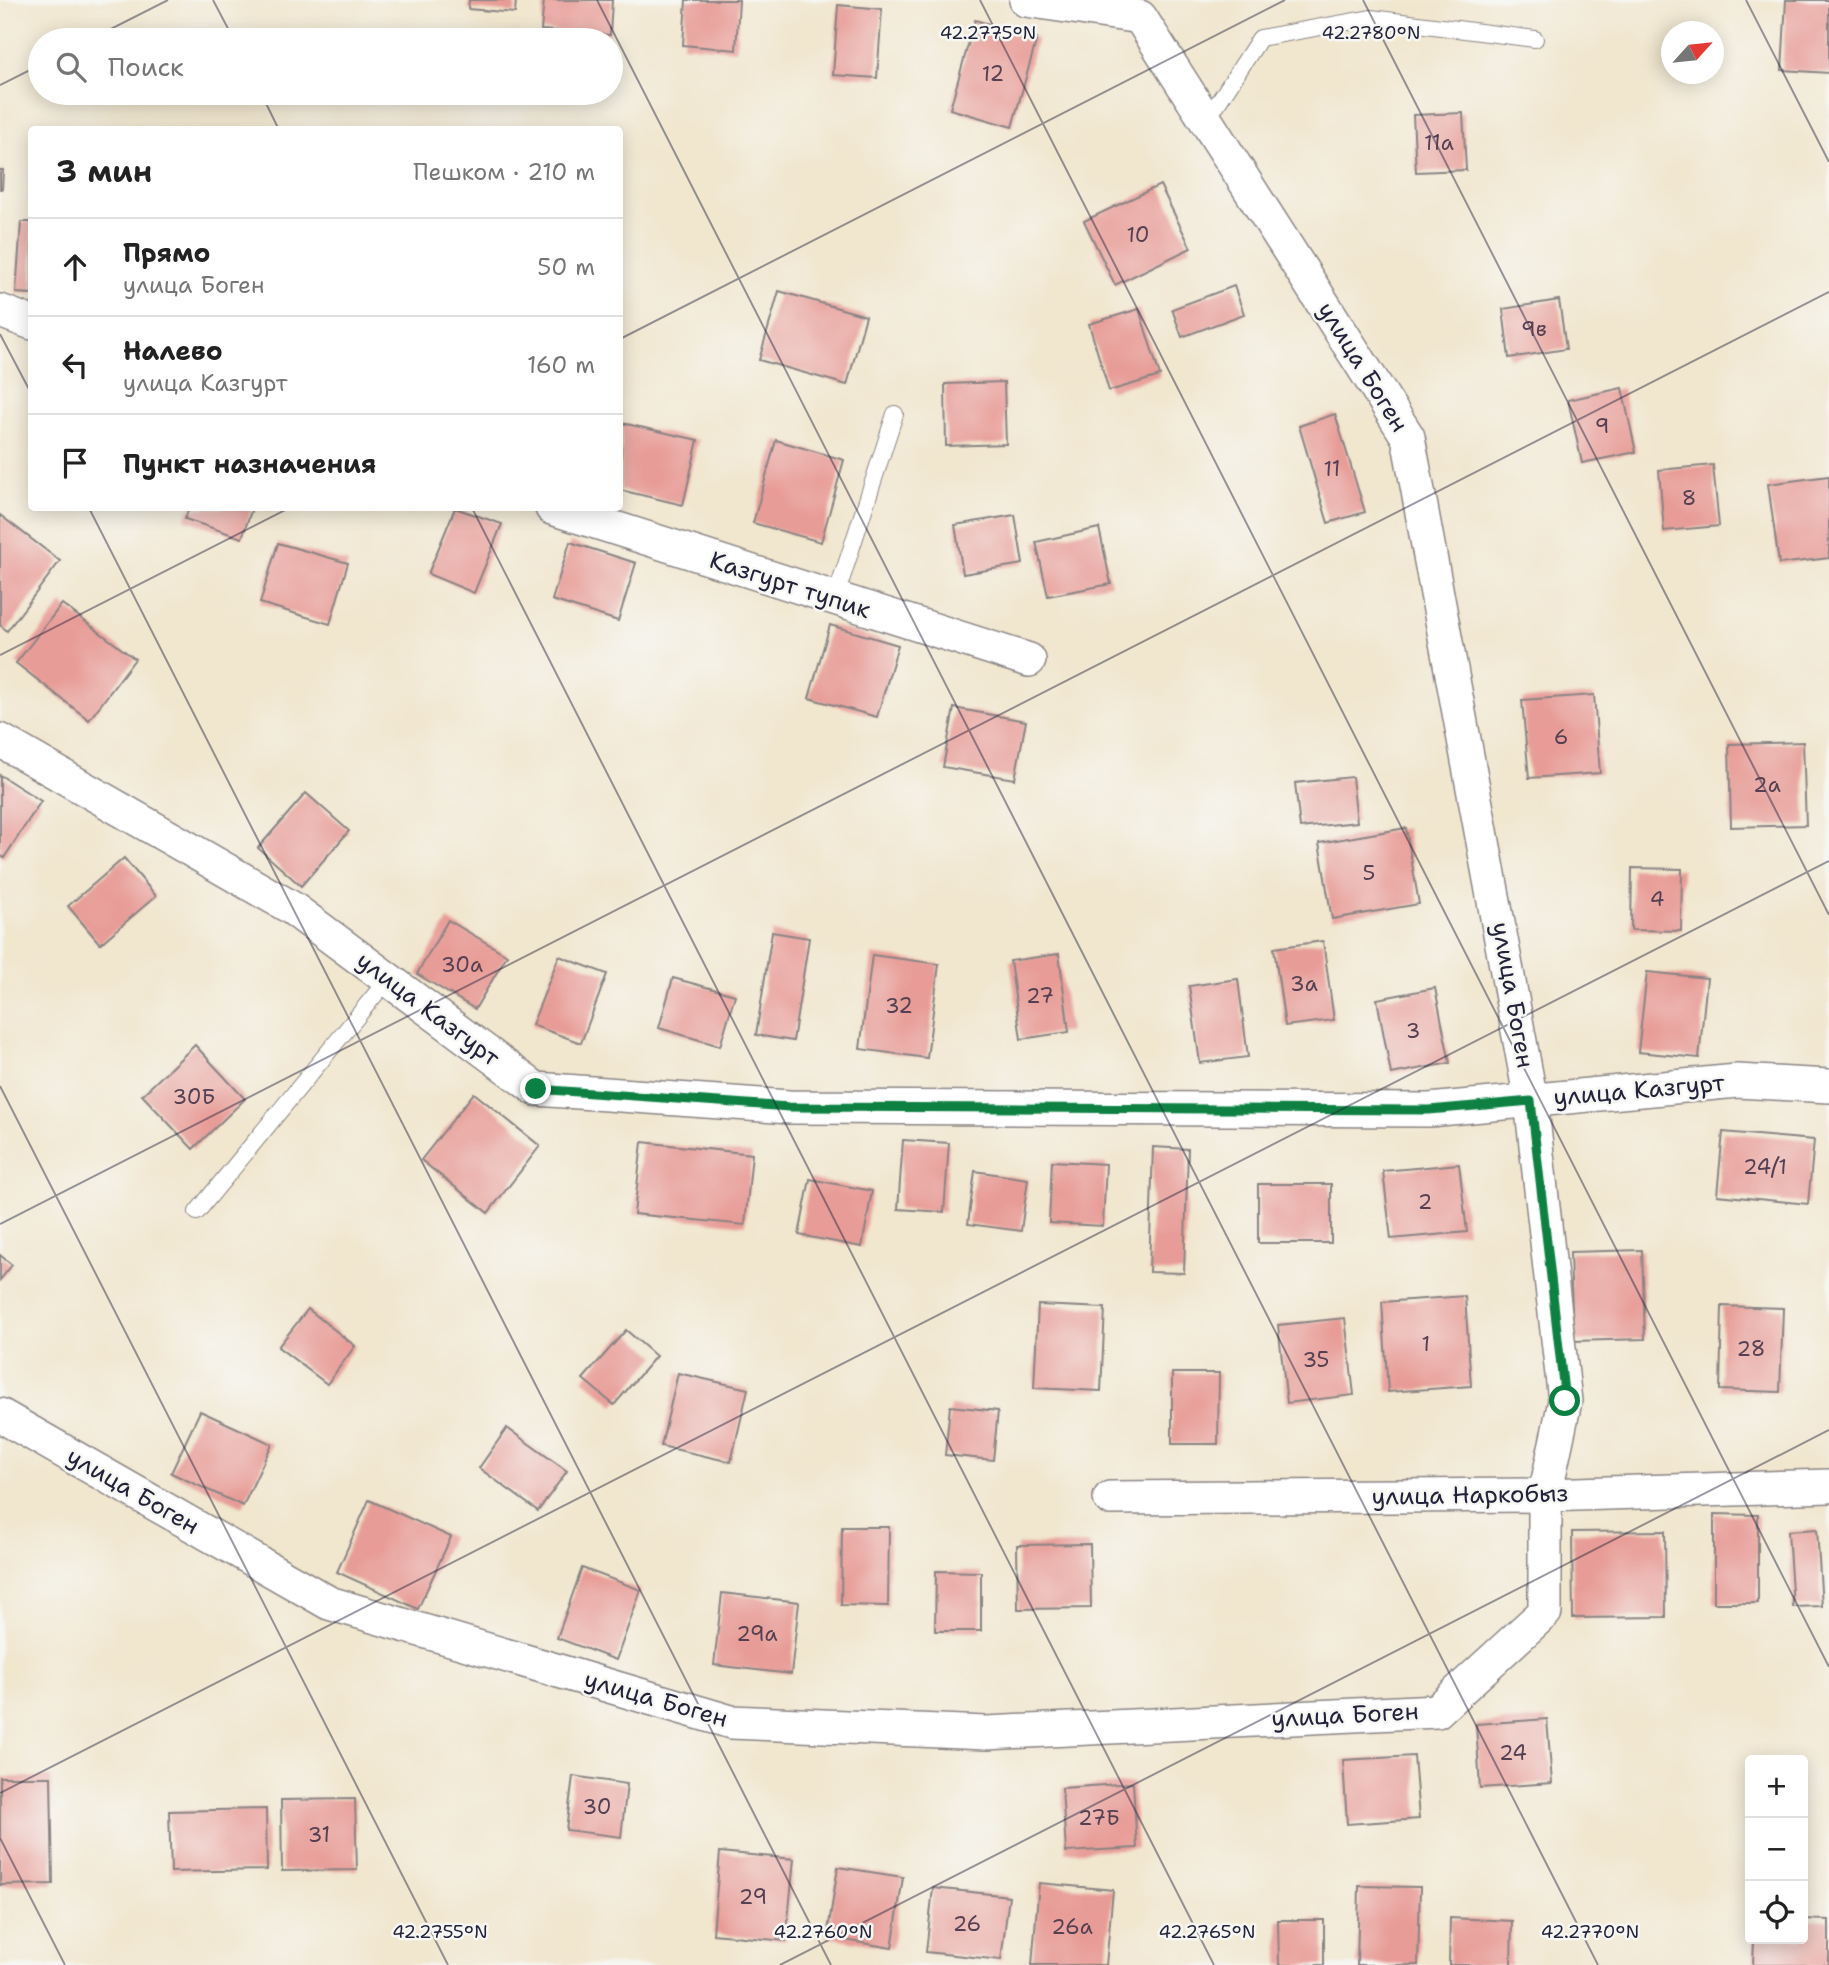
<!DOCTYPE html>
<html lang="ru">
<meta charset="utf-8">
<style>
body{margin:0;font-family:"Shantell Sans",sans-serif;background:#f6f6f6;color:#222}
.controls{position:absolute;right:21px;bottom:21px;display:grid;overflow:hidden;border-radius:7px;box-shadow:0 4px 18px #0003}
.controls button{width:63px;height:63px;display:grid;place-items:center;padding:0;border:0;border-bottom:2px solid #e0e0e0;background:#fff;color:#222;font:35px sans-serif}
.compass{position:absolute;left:1661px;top:21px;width:63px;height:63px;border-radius:50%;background:#fff;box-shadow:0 4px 18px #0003;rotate:63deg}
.stop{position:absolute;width:21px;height:21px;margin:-16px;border:5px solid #0b8043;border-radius:50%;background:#fff}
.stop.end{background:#0b8043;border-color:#fff;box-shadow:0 2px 7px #0008}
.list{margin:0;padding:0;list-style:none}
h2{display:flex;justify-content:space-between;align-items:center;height:91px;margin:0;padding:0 28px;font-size:30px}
h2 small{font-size:23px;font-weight:400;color:#767676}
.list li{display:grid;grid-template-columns:46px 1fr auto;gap:21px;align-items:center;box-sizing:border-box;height:98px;padding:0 28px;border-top:2px solid #e0e0e0}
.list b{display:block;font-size:26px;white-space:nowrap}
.list p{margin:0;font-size:23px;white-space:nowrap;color:#767676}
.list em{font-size:23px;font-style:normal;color:#767676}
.icon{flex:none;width:38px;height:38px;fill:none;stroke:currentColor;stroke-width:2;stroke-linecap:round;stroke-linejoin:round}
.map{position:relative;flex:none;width:1829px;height:1965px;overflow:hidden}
.search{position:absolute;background:#fff;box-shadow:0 4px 18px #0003;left:28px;top:28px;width:595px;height:77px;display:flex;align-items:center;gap:18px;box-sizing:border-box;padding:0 24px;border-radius:38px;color:#767676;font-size:26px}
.panel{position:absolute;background:#fff;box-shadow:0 4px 18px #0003;left:28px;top:126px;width:595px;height:385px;border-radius:7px}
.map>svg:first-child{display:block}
.building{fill:#e89c97}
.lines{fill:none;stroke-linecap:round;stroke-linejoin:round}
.service-casing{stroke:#8a8484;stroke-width:18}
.minor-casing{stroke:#8a8484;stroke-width:36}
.service{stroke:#fff;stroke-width:16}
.minor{stroke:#fff;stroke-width:33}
.route{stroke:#0b8043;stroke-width:9}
.ticks{fill:none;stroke:#22223b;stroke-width:2;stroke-opacity:0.45}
.labels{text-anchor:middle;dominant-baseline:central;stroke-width:5;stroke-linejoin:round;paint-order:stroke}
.number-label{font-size:21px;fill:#544052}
.street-label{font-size:24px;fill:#22223b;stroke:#f6f6f2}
.ticks-label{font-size:18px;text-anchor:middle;fill:#22223b;stroke:#f6f6f2;stroke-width:5;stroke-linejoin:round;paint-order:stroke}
</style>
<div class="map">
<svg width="1829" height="1965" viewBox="0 0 1829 1965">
<rect width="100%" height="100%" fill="#f6f6f2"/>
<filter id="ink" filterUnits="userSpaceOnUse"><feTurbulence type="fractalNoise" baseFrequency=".0143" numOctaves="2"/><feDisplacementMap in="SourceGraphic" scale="14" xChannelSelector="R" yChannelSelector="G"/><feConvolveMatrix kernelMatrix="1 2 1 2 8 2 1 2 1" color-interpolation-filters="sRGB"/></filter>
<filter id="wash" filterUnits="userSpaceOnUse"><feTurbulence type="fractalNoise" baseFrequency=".00686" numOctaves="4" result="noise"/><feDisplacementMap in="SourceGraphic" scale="28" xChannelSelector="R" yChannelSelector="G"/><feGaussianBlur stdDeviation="1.57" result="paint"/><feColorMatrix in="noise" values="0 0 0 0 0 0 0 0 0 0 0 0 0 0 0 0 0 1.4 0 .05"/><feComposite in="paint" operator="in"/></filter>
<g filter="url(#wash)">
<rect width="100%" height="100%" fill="#f1e6ce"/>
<g id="blocks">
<g class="building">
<path d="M469,0H516L515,13L468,9Z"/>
<path d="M544,0H612L610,35L541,30Z"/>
<path d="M686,0H739L736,50L683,45Z"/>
<path d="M1786,0H1829V73L1782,70Z"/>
<path d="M838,5L882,9L877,78L833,75Z"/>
<path d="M975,20L1037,38L1012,127L950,109Z"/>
<path d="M1463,113L1466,170L1416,172L1413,115Z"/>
<path d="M0,170H3L2,189H0Z"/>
<path d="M1160,185L1191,248L1115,285L1084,221Z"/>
<path d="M21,222H32V294L16,293Z"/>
<path d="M1234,286L1244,314L1182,337L1172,309Z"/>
<path d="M779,291L866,316L847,385L759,360Z"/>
<path d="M1559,300L1566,349L1509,358L1503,309Z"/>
<path d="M1139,309L1160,376L1109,391L1089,324Z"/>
<path d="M1004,382L1006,444L946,446L945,384Z"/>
<path d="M1622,388L1636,452L1582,463L1568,400Z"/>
<path d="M1335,414L1365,512L1328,523L1299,426Z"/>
<path d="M622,423L698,440L683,505L620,490Z"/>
<path d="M776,440L844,460L821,542L753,523Z"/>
<path d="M1713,465L1719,526L1664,531L1659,470Z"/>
<path d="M1829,476V558L1779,564L1768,484Z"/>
<path d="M189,508H252L242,538L185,519Z"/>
<path d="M455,508L502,524L474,593L428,574Z"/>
<path d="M0,515L60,561L7,631L0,625Z"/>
<path d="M1015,515L1023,564L963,574L955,525Z"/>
<path d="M1099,528L1111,584L1048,596L1036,542Z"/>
<path d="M570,542L636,563L618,621L552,600Z"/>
<path d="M278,543L348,563L330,624L260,603Z"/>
<path d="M62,604L135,659L89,720L16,663Z"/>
<path d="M830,625L898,645L877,717L809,698Z"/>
<path d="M1594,695L1600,773L1529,778L1522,700Z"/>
<path d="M954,708L1026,721L1015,779L943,767Z"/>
<path d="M1803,742L1806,825L1731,827L1729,744Z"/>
<path d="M0,775L41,801L4,858L0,855Z"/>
<path d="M1352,777L1357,822L1300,828L1295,783Z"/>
<path d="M306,793L349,831L301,886L258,848Z"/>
<path d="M1406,828L1419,904L1332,919L1319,843Z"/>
<path d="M124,858L156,896L100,944L68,906Z"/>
<path d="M1632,868L1682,869L1681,931L1631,930Z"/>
<path d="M448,920L507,955L475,1009L417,974Z"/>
<path d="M772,932L809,938L793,1041L756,1035Z"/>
<path d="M1323,941L1334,1020L1285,1026L1274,948Z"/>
<path d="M1059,954L1069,1032L1021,1039L1010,961Z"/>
<path d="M872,955L939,964L927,1058L860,1049Z"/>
<path d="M559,956L607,974L581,1043L532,1025Z"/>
<path d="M1647,972L1707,978L1699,1058L1638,1052Z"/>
<path d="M673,978L735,995L720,1046L659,1028Z"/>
<path d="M1238,979L1248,1057L1200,1063L1189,986Z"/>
<path d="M1435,988L1450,1063L1391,1074L1377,999Z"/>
<path d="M195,1045L245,1099L193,1149L142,1095Z"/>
<path d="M474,1093L540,1146L488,1213L421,1160Z"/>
<path d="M1723,1132L1814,1140L1808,1204L1717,1195Z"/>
<path d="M903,1140L949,1143L944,1212L898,1209Z"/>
<path d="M642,1142L752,1154L745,1225L634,1214Z"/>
<path d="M1153,1147L1188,1149L1184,1273L1149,1272Z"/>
<path d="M1052,1161L1106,1164L1103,1226L1049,1223Z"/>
<path d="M1459,1164L1467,1232L1391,1239L1383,1171Z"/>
<path d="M975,1171L1028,1179L1021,1231L968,1224Z"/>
<path d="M810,1179L872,1191L862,1247L799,1235Z"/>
<rect x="1258" y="1184" width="73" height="59"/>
<path d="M1642,1250L1645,1339L1573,1341L1570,1252Z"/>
<path d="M0,1255L12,1265L0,1280Z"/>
<path d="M1465,1296L1471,1386L1388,1392L1382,1302Z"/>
<path d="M1038,1305L1105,1308L1101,1391L1034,1388Z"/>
<path d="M1722,1306L1783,1308L1780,1392L1720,1390Z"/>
<path d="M308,1309L355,1346L327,1384L278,1347Z"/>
<path d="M1345,1318L1354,1395L1287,1403L1278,1325Z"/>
<path d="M626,1330L656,1356L614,1405L583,1379Z"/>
<path d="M678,1373L748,1389L731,1462L661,1446Z"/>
<path d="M1172,1373H1219L1218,1444H1172Z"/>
<path d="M950,1406L998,1411L993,1460L945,1455Z"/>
<path d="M200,1411L272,1444L243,1506L171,1473Z"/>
<path d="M507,1428L567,1471L538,1511L479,1468Z"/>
<path d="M369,1500L451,1537L418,1609L337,1572Z"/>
<path d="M1714,1514L1758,1515V1603H1714Z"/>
<path d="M842,1527H889L888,1606L841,1605Z"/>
<path d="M1817,1529L1822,1606L1793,1607L1788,1531Z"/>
<path d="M1665,1531L1666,1617L1573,1618L1572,1532Z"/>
<path d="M1090,1544L1091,1608L1018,1609L1017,1545Z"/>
<path d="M582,1568L641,1590L616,1660L557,1638Z"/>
<path d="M936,1571L981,1572V1631H935Z"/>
<path d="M722,1593L799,1602L791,1674L714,1665Z"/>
<path d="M1547,1719L1552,1783L1480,1788L1476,1724Z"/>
<path d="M1414,1756L1419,1819L1347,1824L1343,1760Z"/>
<path d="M573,1776L627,1784L621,1837L566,1830Z"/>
<path d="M0,1777H51L53,1884L0,1885Z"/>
<path d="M1133,1783L1137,1848L1066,1852L1062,1788Z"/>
<path d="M355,1799L357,1870L282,1871L281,1800Z"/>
<path d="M266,1809L267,1870L171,1872L169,1811Z"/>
<path d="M720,1852L794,1859L786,1941L713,1934Z"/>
<path d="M838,1867L903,1877L892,1948L827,1937Z"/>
<path d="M1039,1883L1113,1890L1106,1965H1032Z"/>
<path d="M1359,1886L1420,1887L1418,1965H1357Z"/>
<path d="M933,1888L1009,1896L1001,1960L926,1952Z"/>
<path d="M1450,1918L1512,1921L1511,1965H1449Z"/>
<path d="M1803,1919L1829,1920V1965H1753L1754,1939H1803Z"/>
<path d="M1278,1920H1324V1965H1279Z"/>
</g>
</g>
</g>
<g filter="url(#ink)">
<use href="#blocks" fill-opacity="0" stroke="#8a8484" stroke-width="2"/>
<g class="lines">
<g class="service-casing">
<g id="service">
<path d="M1206,121L1260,38L1371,18L1535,39"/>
<path d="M835,599L895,414"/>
<path d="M197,1212L388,979"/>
</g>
</g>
<g class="minor-casing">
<g id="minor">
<path d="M0,311L32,323"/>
<path d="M552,508L1029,660"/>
<path d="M0,740L292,908L536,1089L789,1107L1429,1110L1737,1081L1829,1086"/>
<path d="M0,1415L329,1603L731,1722L986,1733L1437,1711L1545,1612V1495L1565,1401L1531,1101L1408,437L1140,17L1026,0"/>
<path d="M1110,1498L1545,1495L1829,1486"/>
</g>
</g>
<use href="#service" class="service"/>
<use href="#minor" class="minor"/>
</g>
</g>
<g class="lines" filter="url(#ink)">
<path class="route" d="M536,1089L789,1107L1429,1110L1531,1101L1565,1401"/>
</g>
<path class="ticks" d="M213,0L234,40M597,0L1598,1965M980,0L1829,1667M1363,0L1829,915M1746,0L1829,162M89,40L168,0M0,85L40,65M261,93L279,130M0,334L32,395M620,339L1285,0M89,508L831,1965M472,508L1214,1965M0,655L289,508M0,1086L448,1965M0,1224L1829,292M0,1793L1829,861M0,1838L65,1965M780,1965L1829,1430"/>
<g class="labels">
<g class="number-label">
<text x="993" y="74">12</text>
<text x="1439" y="143">11а</text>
<text x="1138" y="235">10</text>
<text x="1534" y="329">9в</text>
<text x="1602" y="426">9</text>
<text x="1332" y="469">11</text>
<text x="1689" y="498">8</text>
<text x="1561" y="737">6</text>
<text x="1767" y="785">2а</text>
<text x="1369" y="873">5</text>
<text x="1657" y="899">4</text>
<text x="462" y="965">30а</text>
<text x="1304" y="984">3а</text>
<text x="1040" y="996">27</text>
<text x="899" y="1006">32</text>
<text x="1413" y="1031">3</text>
<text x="194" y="1097">30Б</text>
<text x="1765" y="1167">24/1</text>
<text x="1425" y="1202">2</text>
<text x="1426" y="1344">1</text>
<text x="1751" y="1349">28</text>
<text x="1316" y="1360">35</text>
<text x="757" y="1634">29а</text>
<text x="1513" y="1753">24</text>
<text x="597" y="1807">30</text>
<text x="1099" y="1818">27Б</text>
<text x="319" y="1835">31</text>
<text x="753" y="1897">29</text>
<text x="967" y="1924">26</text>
<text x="1072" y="1927">26а</text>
</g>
<g class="street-label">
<text transform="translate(1363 367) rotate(58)">улица Боген</text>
<text transform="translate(790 585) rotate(18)">Казгурт тупик</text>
<text transform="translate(1513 995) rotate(80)">улица Боген</text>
<text transform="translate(428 1009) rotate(37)">улица Казгурт</text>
<text transform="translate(1639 1090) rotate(-5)">улица Казгурт</text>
<text transform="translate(133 1491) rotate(30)">улица Боген</text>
<text transform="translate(1470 1495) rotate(-1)">улица Наркобыз</text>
<text transform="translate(656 1699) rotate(16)">улица Боген</text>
<text transform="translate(1345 1715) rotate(-3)">улица Боген</text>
</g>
</g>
<g class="ticks-label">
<text x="988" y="39">42.2775°N</text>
<text x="1371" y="39">42.2780°N</text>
<text x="440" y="1938">42.2755°N</text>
<text x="823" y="1938">42.2760°N</text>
<text x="1207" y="1938">42.2765°N</text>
<text x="1590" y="1938">42.2770°N</text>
</g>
</svg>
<div class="controls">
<button>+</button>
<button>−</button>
<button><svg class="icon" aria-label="locate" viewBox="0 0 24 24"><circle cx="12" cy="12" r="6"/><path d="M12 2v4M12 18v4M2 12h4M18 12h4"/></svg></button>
</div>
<svg class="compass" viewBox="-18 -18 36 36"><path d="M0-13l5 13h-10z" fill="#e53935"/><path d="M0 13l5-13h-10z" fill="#767676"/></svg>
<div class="stop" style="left:1565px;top:1401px"></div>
<div class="stop end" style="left:536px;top:1089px"></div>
<div class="search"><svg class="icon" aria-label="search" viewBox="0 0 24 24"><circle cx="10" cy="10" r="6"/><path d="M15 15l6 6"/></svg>Поиск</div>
<section class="panel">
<h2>3 мин<small>Пешком · 210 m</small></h2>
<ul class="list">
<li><svg class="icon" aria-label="ahead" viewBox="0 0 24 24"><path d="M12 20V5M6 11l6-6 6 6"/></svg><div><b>Прямо</b><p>улица Боген</p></div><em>50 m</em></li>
<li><svg class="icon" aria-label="left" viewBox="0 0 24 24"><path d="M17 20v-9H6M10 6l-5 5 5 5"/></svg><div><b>Налево</b><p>улица Казгурт</p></div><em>160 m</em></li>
<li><svg class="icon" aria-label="arrive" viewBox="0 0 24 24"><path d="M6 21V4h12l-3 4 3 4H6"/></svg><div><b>Пункт назначения</b></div></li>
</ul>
</section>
</div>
